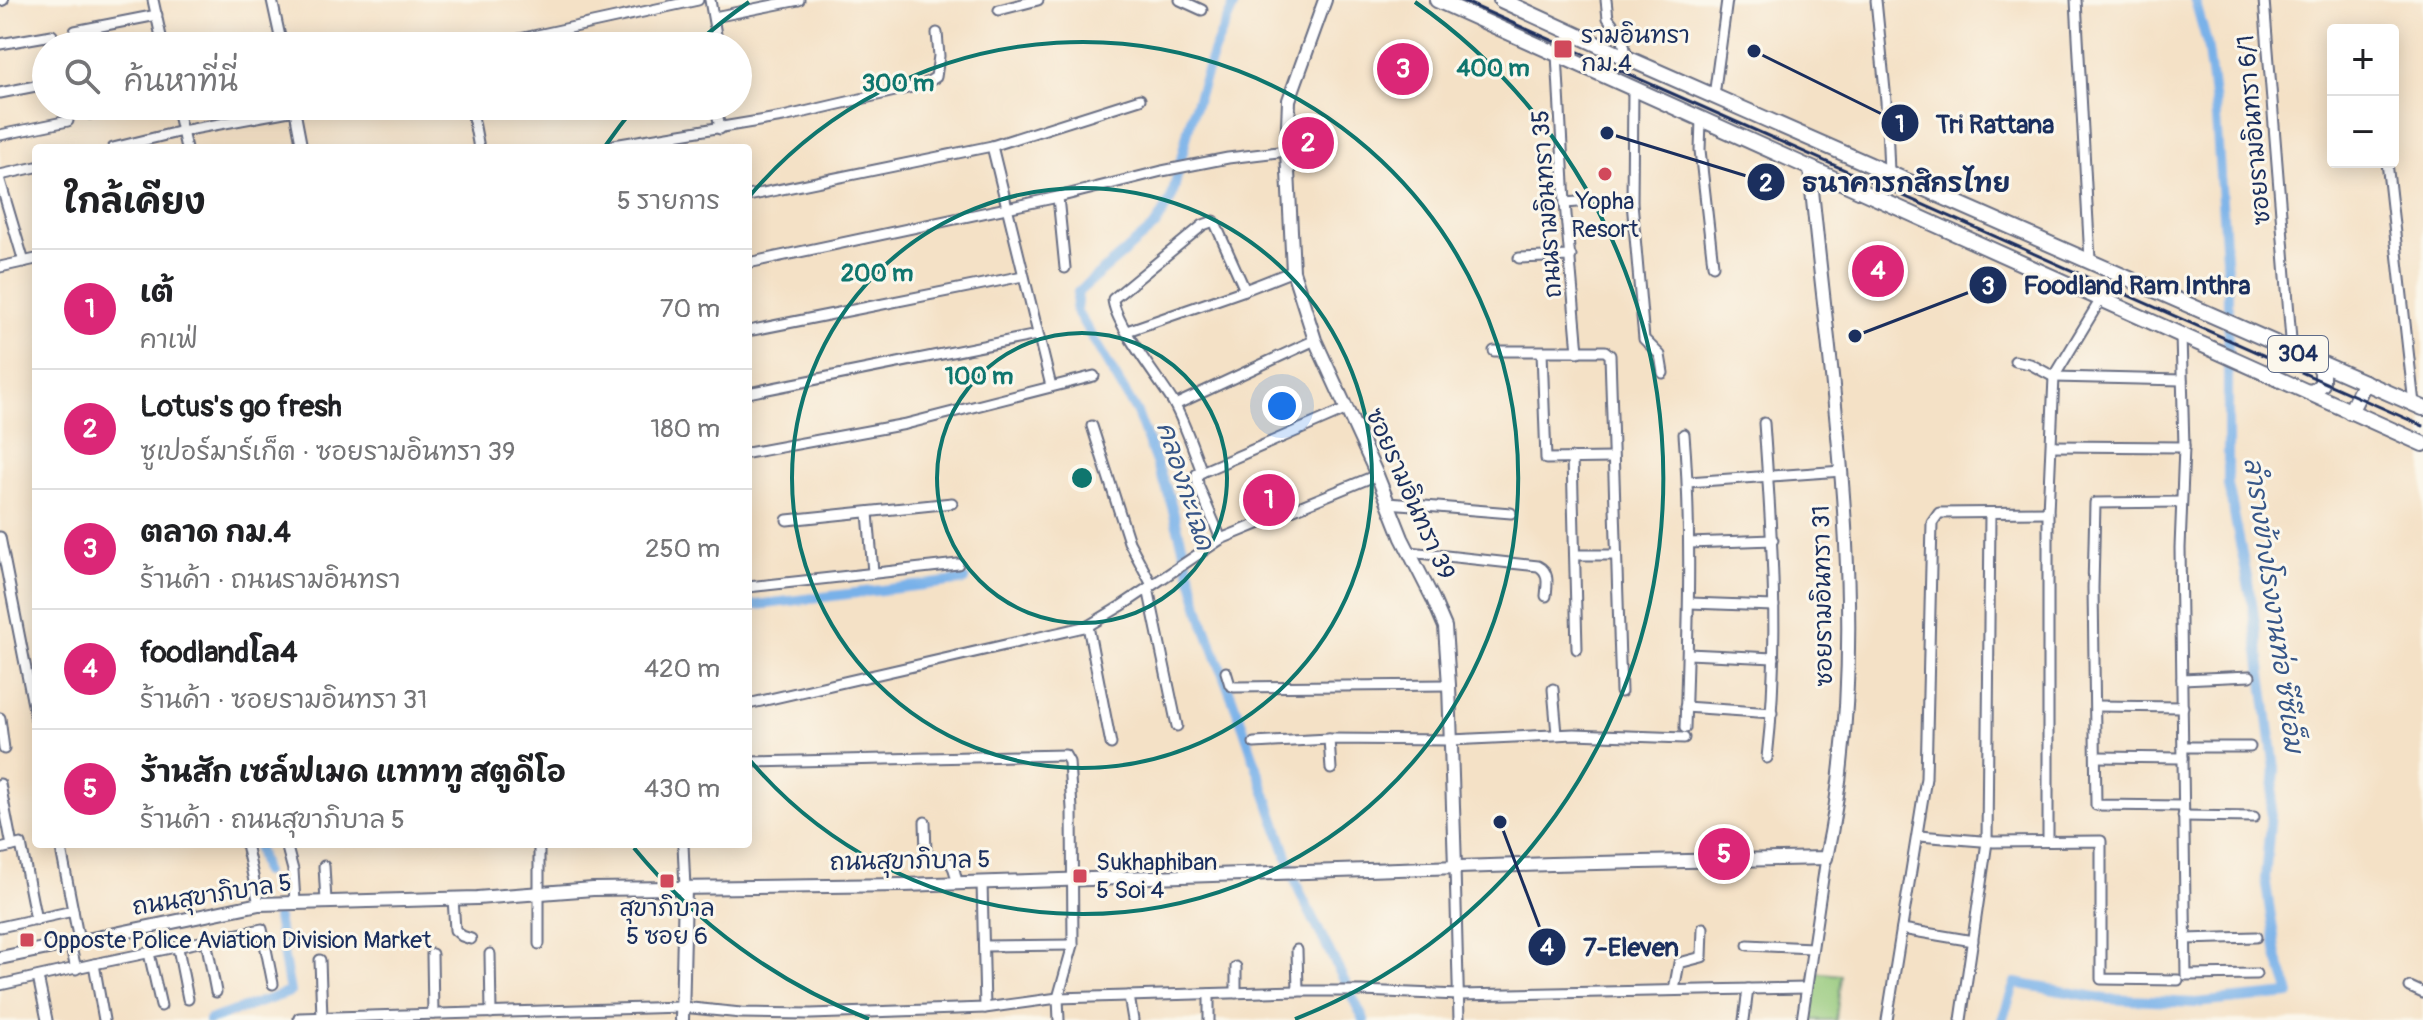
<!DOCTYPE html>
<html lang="th">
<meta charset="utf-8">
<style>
body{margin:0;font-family:Pangolin,"Playpen Sans Thai",sans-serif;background:#f6f6f6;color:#202124}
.controls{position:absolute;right:24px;top:24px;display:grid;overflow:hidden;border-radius:8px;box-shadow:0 4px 20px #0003}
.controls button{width:72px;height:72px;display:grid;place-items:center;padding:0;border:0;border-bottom:2px solid #e0e0e0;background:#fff;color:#202124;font:40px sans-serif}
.you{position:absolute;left:1282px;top:406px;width:28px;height:28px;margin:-20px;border:6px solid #fff;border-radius:50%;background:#1a73e8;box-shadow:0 0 0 12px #1a73e833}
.badge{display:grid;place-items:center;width:52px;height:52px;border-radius:50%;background:#db2777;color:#fff;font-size:26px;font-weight:700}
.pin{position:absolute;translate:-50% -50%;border:4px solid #fff;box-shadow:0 2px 8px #0006}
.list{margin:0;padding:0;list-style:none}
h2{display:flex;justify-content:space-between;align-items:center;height:104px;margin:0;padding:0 32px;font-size:34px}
h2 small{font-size:26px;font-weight:400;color:#757577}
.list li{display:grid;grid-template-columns:52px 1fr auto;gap:24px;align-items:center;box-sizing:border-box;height:120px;padding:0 32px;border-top:2px solid #e0e0e0}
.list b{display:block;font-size:30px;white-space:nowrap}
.list p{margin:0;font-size:26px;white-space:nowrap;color:#757577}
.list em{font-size:26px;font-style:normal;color:#757577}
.icon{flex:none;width:44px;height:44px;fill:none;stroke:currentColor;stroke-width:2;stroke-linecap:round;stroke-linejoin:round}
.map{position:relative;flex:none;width:2423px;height:1020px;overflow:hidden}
.search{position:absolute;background:#fff;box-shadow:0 4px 20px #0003;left:32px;top:32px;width:720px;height:88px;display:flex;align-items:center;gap:20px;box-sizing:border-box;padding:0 28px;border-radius:44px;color:#757577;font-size:30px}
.panel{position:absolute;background:#fff;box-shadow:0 4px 20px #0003;left:32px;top:144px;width:720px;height:704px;border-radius:8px}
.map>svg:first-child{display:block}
.green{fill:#93c778;stroke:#577b6b;stroke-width:2}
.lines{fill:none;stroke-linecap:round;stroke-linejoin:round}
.canal{stroke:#78b1e9;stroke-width:10}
.minor-casing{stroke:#676d82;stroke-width:13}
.tertiary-casing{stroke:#676d82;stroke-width:16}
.primary-casing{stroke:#676d82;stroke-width:18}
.minor{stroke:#fff;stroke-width:9}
.tertiary{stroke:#fff;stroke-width:12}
.primary{stroke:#fff;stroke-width:14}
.rail{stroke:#1b2f5e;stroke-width:3}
.ring{fill:none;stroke:#0f766e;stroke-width:4}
.poi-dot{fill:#d1495b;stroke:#fbf7ec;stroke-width:3}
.labels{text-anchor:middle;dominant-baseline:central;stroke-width:6;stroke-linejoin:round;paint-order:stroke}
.shield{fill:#fbf7ec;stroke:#5e6b89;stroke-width:2}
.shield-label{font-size:22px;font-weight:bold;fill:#1b2f5e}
.poi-label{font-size:24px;fill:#1b2f5e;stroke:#fbf7ec;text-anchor:start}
.street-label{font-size:24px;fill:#1b2f5e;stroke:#fbf7ec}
.water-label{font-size:26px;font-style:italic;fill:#375688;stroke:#fbf7ec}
.centre{fill:#0f766e;stroke:#fbf7ec;stroke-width:4}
.ring-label{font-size:24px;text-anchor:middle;font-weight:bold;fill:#0f766e;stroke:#fbf7ec;stroke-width:6;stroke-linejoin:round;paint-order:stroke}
.leader{fill:none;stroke:#1b2f5e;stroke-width:3}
.callout-dot{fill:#1b2f5e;stroke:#fbf7ec;stroke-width:3}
.mark-label{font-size:24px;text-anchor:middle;font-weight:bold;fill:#fff}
.callout-label{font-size:26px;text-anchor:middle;font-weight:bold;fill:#1b2f5e;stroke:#fbf7ec;stroke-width:6;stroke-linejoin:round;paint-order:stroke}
</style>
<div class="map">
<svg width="2423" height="1020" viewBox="0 0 2423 1020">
<rect width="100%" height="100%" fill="#fbf7ec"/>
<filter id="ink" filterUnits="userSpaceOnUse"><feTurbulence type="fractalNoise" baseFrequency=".0125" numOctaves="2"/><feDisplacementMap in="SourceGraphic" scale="16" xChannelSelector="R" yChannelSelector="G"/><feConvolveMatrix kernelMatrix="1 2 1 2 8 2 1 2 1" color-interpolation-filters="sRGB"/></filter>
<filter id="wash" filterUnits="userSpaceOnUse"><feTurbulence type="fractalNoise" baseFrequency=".006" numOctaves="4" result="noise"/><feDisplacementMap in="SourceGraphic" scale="32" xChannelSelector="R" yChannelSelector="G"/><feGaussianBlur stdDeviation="1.8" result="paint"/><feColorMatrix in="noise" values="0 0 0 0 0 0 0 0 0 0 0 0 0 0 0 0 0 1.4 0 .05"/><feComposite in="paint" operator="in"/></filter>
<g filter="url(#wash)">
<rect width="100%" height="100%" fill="#f4e1c6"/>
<path class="green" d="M1812,972L1841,975L1836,1020H1807Z"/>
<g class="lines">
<g class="canal">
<path d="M1236,0L1214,50L1190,122L1172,197L1155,226L1078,292L1076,310L1137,413L1169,496L1204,624L1243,727L1299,891L1364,1020"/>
<path d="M748,606L965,580"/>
<path d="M257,844L264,872"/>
<path d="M209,1020L290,992L277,918"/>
<path d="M2002,1020L2015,983L2108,999L2196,1003L2290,994L2277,956L2265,878L2275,769L2252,602L2228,485V286L2215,104L2207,43L2195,0"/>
</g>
</g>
</g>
<g filter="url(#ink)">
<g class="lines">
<g class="minor-casing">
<g id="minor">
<path d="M153,0L163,46"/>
<path d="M272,0L282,46"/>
<path d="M710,0L718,46"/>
<path d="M1180,0L1202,10"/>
<path d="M1606,0L1608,18L1622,36L1627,58"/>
<path d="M1876,0L1886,101L1889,172"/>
<path d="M2076,0L2090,260"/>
<path d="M2264,0L2292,352"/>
<path d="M0,1L3,0"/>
<path d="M999,10L1038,0"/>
<path d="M714,17L799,0"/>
<path d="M75,31L157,15"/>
<path d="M510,41L698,0"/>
<path d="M0,44L52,35"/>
<path d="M1557,54L1565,203L1578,352"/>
<path d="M1633,89L1632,202L1644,339L1660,355L1663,373"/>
<path d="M0,93L46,84"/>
<path d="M1714,96L1727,0"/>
<path d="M176,106L186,148"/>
<path d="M294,106L302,148"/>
<path d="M471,106L479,148"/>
<path d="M716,106L720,129"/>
<path d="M90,114L127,106"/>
<path d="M1701,119L1700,150L1713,265"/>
<path d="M0,135L68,121"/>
<path d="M992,146L1051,386"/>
<path d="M113,148L182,131L295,110"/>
<path d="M609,148L614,145L783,117L925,84L936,77L939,56L937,33"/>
<path d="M2387,162L2414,404"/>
<path d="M0,175L36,167"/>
<path d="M0,181L24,262"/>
<path d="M748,196L992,146L1140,99"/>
<path d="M1058,197L1065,268"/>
<path d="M1565,203L1591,201"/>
<path d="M1519,258L1571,256"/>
<path d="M748,263L1058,197L1162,171L1228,158L1287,151"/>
<path d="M0,267L36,259"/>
<path d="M748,331L1023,276"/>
<path d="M1127,331L1245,290L1293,271"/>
<path d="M2181,335L2184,447L2180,548L2186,975L2256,974"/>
<path d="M1494,351H1605L1610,355L1621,692"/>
<path d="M1542,352L1546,459L1612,458"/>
<path d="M2015,361L2030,364L2054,377L2182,380"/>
<path d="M748,393L1037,335"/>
<path d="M1175,405L1315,340"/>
<path d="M1764,423C1772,535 1780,647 1767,758"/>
<path d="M1092,426L1129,542L1152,585"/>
<path d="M1684,434C1692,532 1688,630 1685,728"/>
<path d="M2052,446L2184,447"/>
<path d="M748,453L906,424L1094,376"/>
<path d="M1572,458L1577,649"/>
<path d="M1202,472C1193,449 1185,423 1173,402C1159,379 1114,323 1113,299L1203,225L1214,221L1245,290"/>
<path d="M1688,482L1842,471"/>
<path d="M2181,502L2095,503L2093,588L2096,805L2183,806"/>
<path d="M1388,503L1511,513"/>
<path d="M868,513L873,572"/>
<path d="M787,520L952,503"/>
<path d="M0,537L36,720"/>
<path d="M1221,539L1198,485L1197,474L1347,409"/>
<path d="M1689,543L1773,540"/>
<path d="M1410,552L1538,566C1550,572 1547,584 1546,596"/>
<path d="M1575,555H1615"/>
<path d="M748,587L958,564"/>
<path d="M1148,588L1177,726"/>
<path d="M1690,603L1774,606"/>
<path d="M1088,626L1111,744"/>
<path d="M1688,654L1774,658"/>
<path d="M1226,672L1230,685L1234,687L1449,685"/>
<path d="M2182,679L2250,676"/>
<path d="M1553,689L1557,734"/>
<path d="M748,704L1088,626L1121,606L1221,539L1377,475"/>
<path d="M2096,706L2183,707"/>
<path d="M1685,707L1772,713"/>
<path d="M0,718L4,749"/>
<path d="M1329,739L1331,769"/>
<path d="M1254,743L1329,739L1451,740L1574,734L1684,738"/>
<path d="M2183,747H2250"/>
<path d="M2096,757L2183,758"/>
<path d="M748,762L1065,755L1069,762L1072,809L1073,945L1058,998L1059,1020"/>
<path d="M0,784L12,846"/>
<path d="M2183,816L2254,817"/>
<path d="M925,822L926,853C945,868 952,850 957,883"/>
<path d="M1919,836L1994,842L2101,841V979L2178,980"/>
<path d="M2048,841V512L2054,377L2101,299"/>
<path d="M60,844L79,941"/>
<path d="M246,844L259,904"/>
<path d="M286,844L293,870L295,902"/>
<path d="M683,844L685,888"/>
<path d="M0,849L21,844L36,920"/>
<path d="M324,866L326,901"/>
<path d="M1455,867L1459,1020"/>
<path d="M982,882L985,1008"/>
<path d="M453,898L455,930L462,936L471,939"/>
<path d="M0,927L73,911"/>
<path d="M1902,929L1973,941"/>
<path d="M2185,939L2256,937"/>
<path d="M206,940L216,992"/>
<path d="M70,943L76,969"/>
<path d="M539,944V844"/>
<path d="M1748,945L1812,948"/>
<path d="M984,946L1073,945"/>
<path d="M178,948L188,999"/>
<path d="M1297,950L1298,991"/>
<path d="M149,953L161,1006"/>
<path d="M432,954L433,1014"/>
<path d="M490,954L491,1013"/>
<path d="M320,960L322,1018"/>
<path d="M94,964L262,929L273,984"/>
<path d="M1236,967V993"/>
<path d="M38,977L47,1020"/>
<path d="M0,985L94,964L104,1020"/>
<path d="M2410,987L2423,993"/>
<path d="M1674,990L1679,963L1702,957L1703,928"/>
<path d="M1129,996L1133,1020"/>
<path d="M299,1018L682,1007L741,1013L811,1014L985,1008L1058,998L1298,991H1362L1459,995L1806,988"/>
<path d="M1209,1020V994"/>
<path d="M1744,1020L1748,989"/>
<path d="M1802,1020L1826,858"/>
<path d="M1887,1020L1926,778L1932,523L1939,513L2048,512"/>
<path d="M1961,1020L1987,842L1990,513"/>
</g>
</g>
<g class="tertiary-casing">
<g id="tertiary">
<path d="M1325,0L1289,100L1287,151L1293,271L1315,340L1377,475L1402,538L1433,599L1445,627L1449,685L1455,867"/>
<path d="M0,958L259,904L477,898L593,889L903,885L1551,864L1826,858C1875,630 1831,398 1810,169"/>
<path d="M682,1020L685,888"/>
</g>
</g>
<g class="primary-casing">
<g id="primary">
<path d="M1437,0L2423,444"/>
<path d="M1501,0L1627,58L2423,408"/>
<path d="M2308,392L2314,391L2322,384V371L2317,362"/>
<path d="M2350,412L2365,382"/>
</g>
</g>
<use href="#minor" class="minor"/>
<use href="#tertiary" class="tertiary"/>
<use href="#primary" class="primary"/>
<path class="rail" d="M1461,0L2423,426"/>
</g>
</g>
<g class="ring">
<circle cx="1082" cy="478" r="145"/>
<circle cx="1082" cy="478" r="290"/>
<path d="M748 198A436 436 0 1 1 748 758"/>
<path d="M869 1019A581 581 0 0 1 634 848M606 145A581 581 0 0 1 634 108M697 43A581 581 0 0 1 749 2M1415 2A581 581 0 0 1 1295 1019"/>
</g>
<g class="poi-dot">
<rect x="1553" y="39" width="20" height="20" rx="4"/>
<circle cx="1605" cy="174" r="8"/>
<rect x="1072" y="868" width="16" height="16" rx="4"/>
<rect x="659" y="873" width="16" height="16" rx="4"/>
<rect x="19" y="932" width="16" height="16" rx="4"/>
</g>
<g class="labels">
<rect class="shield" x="2268" y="336" width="60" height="36" rx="6"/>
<g class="shield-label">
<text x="2298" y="354">304</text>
</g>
<g class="poi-label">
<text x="1581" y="35">รามอินทรา<tspan x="1581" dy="28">กม.4</tspan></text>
<text x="1605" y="201" text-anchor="middle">Yopha<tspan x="1605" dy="28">Resort</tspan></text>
<text x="1096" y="862">Sukhaphiban<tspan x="1096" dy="28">5 Soi 4</tspan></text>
<text x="667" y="908" text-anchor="middle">สุขาภิบาล<tspan x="667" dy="28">5 ซอย 6</tspan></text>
<text x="43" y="940">Opposte Police Aviation Division Market</text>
</g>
<g class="street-label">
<text transform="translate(2254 130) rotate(-95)">ซอยรามอินทรา 6/1</text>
<text transform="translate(1547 204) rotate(-94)">ถนนรามอินทรา 35</text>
<text transform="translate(1410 494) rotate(66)">ซอยรามอินทรา 39</text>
<text transform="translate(1823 596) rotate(-91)">ซอยรามอินทรา 31</text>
<text transform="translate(910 861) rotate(-1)">ถนนสุขาภิบาล 5</text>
<text transform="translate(212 895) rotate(-9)">ถนนสุขาภิบาล 5</text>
</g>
<g class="water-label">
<text transform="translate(1185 486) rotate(72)">คลองกะเฉด</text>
<text transform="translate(2273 605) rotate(82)">ลำรางข้างโรงงานท่อ ซีซีเอ็ม</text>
</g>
</g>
<circle cx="1082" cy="478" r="12" class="centre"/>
<g class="ring-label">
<text x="1493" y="76">400 m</text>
<text x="898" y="91">300 m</text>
<text x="877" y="281">200 m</text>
<text x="979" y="384">100 m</text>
</g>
<path class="leader" d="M1754 51L1900 123M1607 133L1766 182M1855 336L1988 285M1500 822L1547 947"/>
<g class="callout-dot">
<circle cx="1754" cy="51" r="8"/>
<circle cx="1607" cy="133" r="8"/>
<circle cx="1855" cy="336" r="8"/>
<circle cx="1500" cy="822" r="8"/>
<circle cx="1900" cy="123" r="20"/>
<circle cx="1766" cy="182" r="20"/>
<circle cx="1988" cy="285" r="20"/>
<circle cx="1547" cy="947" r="20"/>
</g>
<g class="mark-label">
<text x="1900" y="132">1</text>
<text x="1766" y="191">2</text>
<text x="1988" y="294">3</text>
<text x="1547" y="955">4</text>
</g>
<g class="callout-label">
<text x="1995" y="133">Tri Rattana</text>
<text x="1906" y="192">ธนาคารกสิกรไทย</text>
<text x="2137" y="294">Foodland Ram Inthra</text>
<text x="1631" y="956">7-Eleven</text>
</g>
</svg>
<div class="controls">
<button>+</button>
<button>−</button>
</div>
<div class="you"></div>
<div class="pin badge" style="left:1269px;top:500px">1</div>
<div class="pin badge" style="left:1308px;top:143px">2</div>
<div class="pin badge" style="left:1403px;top:69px">3</div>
<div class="pin badge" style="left:1878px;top:271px">4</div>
<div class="pin badge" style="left:1724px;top:854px">5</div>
<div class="search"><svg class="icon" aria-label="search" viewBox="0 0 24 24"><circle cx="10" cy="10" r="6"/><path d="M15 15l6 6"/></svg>ค้นหาที่นี่</div>
<section class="panel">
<h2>ใกล้เคียง<small>5 รายการ</small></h2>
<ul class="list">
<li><span class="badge">1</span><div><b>เต้</b><p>คาเฟ่</p></div><em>70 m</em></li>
<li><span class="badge">2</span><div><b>Lotus's go fresh</b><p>ซูเปอร์มาร์เก็ต · ซอยรามอินทรา 39</p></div><em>180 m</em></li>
<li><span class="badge">3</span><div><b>ตลาด กม.4</b><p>ร้านค้า · ถนนรามอินทรา</p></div><em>250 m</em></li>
<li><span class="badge">4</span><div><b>foodlandโล4</b><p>ร้านค้า · ซอยรามอินทรา 31</p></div><em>420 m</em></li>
<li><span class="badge">5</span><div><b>ร้านสัก เซล์ฟเมด แทททู สตูดีโอ</b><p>ร้านค้า · ถนนสุขาภิบาล 5</p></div><em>430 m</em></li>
</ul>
</section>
</div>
